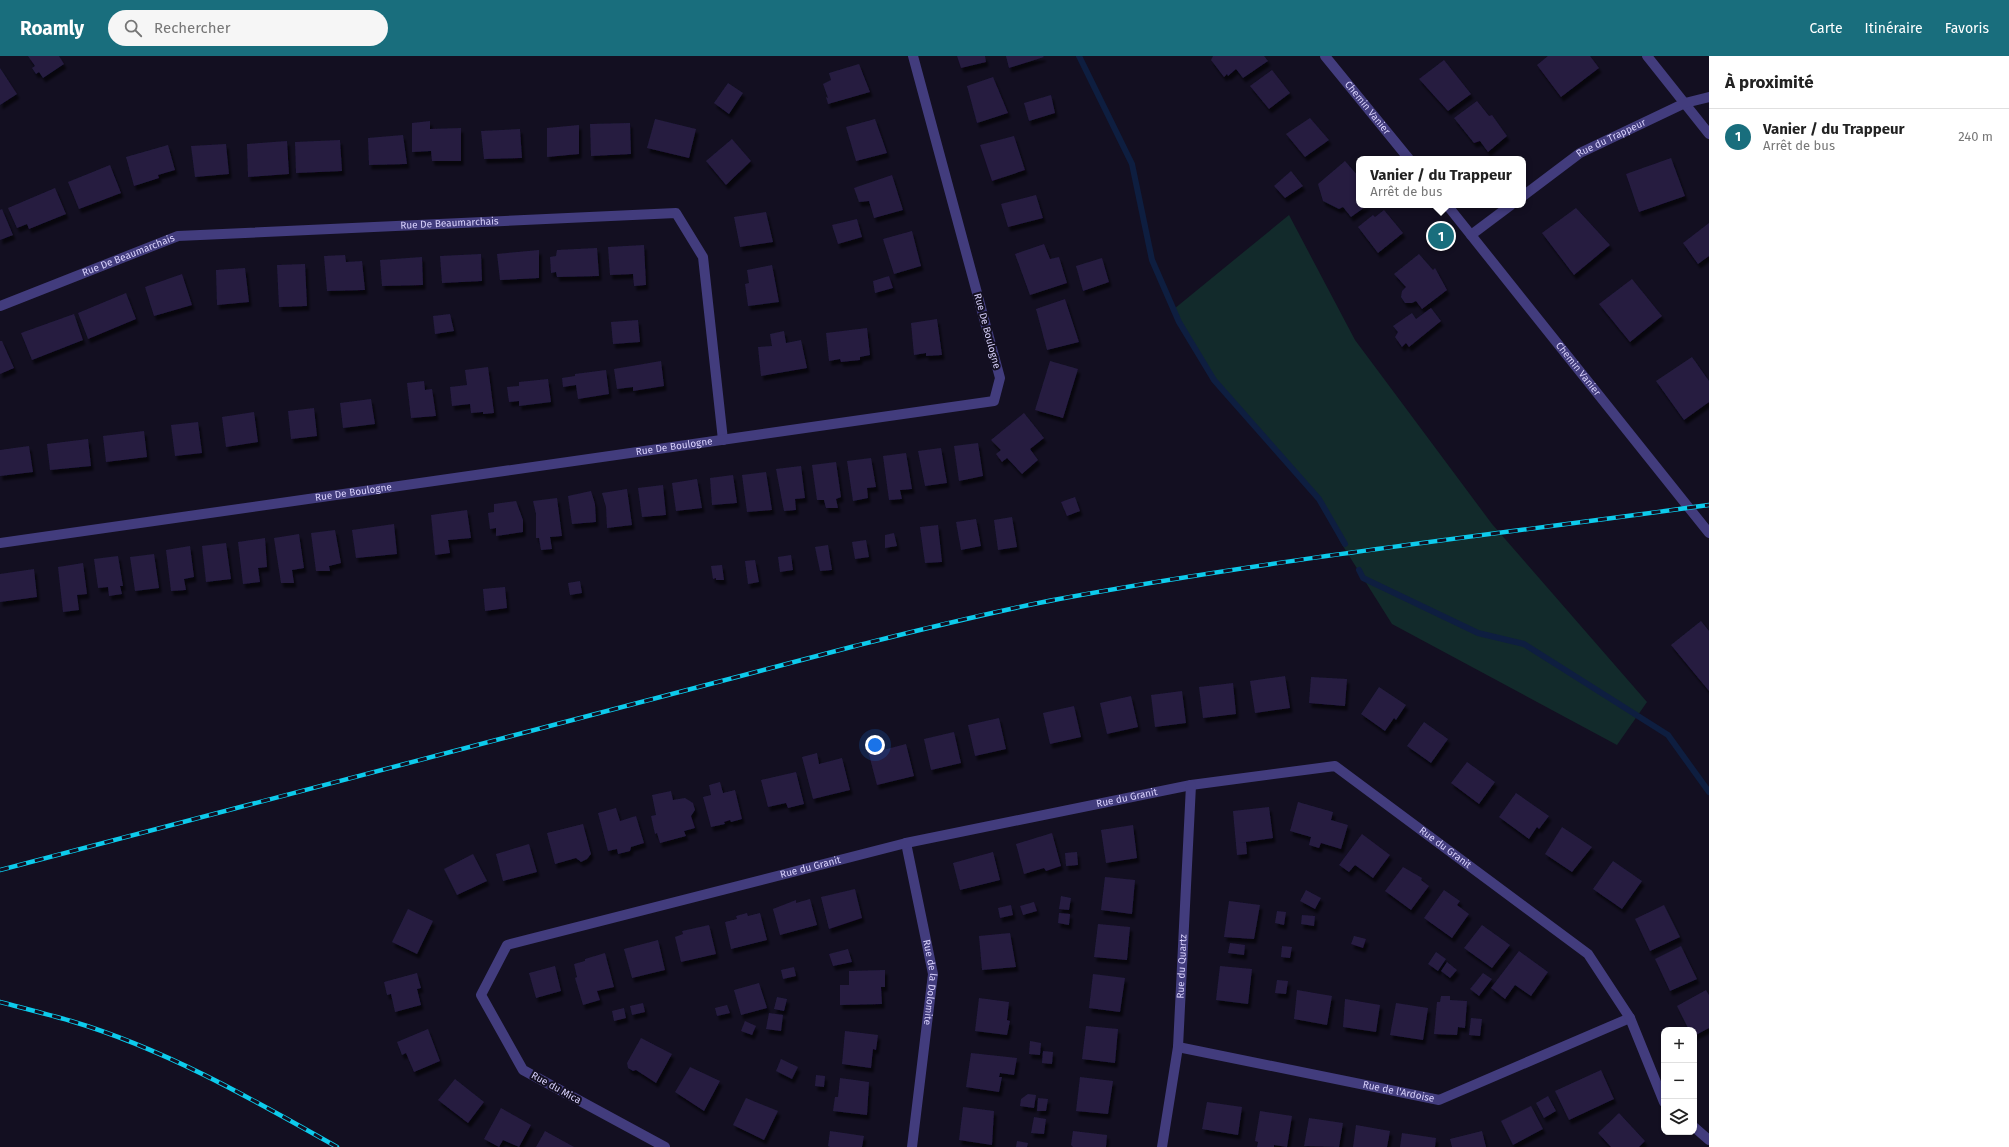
<!DOCTYPE html>
<html lang="fr">
<meta charset="utf-8">
<style>
body{margin:0;font-family:"Fira Sans",sans-serif;background:#f6f6f6;color:#222}
.controls{position:absolute;right:12px;bottom:12px;display:grid;overflow:hidden;border-radius:8px;box-shadow:0 1px 3px #0004}
.controls button{width:36px;height:36px;display:grid;place-items:center;padding:0;border:0;border-bottom:1px solid #e0e0e0;background:#fff;color:#222;font:20px sans-serif}
.you{position:absolute;left:875px;top:689px;width:14px;height:14px;margin:-10px;border:3px solid #fff;border-radius:50%;background:#1a73e8;box-shadow:0 0 0 6px #1a73e833}
.badge{display:grid;place-items:center;width:26px;height:26px;border-radius:50%;background:#196e7d;color:#fff;font-size:13px;font-weight:700}
.pin{position:absolute;translate:-50% -50%;border:2px solid #fff;box-shadow:0 1px 4px #0006}
.popup{position:absolute;left:1356px;top:100px;width:170px;height:52px;box-sizing:border-box;display:grid;place-content:center;border-radius:8px;background:#fff;filter:drop-shadow(0 1px 3px #0005);font-size:13px;white-space:nowrap;color:#767676}
.popup b{font-size:15px;color:#222}
.popup::after{content:'';position:absolute;left:50%;top:100%;margin-left:-8px;border:8px solid transparent;border-top-color:#fff}
.list{margin:0;padding:0;list-style:none}
h2{display:flex;justify-content:space-between;align-items:center;height:52px;margin:0;padding:0 16px;font-size:17px}
h2 small{font-size:13px;font-weight:400;color:#767676}
.list li{display:grid;grid-template-columns:26px 1fr auto;gap:12px;align-items:center;box-sizing:border-box;height:56px;padding:0 16px;border-top:1px solid #e0e0e0}
.list b{display:block;font-size:15px;white-space:nowrap}
.list p{margin:0;font-size:13px;white-space:nowrap;color:#767676}
.list em{font-size:13px;font-style:normal;color:#767676}
.icon{flex:none;width:22px;height:22px;fill:none;stroke:currentColor;stroke-width:2;stroke-linecap:round;stroke-linejoin:round}
.map{position:relative;flex:none;width:1709px;height:1091px;overflow:hidden}
header{display:flex;align-items:center;gap:24px;box-sizing:border-box;height:56px;padding:0 20px;background:#196e7d;color:#fff}
header strong{font-size:19px}
nav{display:flex;gap:22px;margin-inline-start:auto;font-size:14px}
.search{width:280px;height:36px;background:#f6f6f6;display:flex;align-items:center;gap:10px;box-sizing:border-box;padding:0 14px;border-radius:22px;color:#767676;font-size:15px}
main{display:flex}
aside{flex:1;background:#fff}
.map>svg:first-child{display:block}
.green{fill:#122a2b}
.lines{fill:none;stroke-linecap:round;stroke-linejoin:round}
.stream{stroke:#0e1e40;stroke-width:6}
.building{fill:#251c41;filter:url(#shadow)}
.minor{stroke:#423c7d;stroke-width:10}
.tertiary{stroke:#423c7d;stroke-width:10}
.rail-casing{stroke:#0dcbec;stroke-width:4.5}
.rail{stroke:#130f21;stroke-width:3;stroke-dasharray:9;stroke-linecap:butt}
.labels{text-anchor:middle;dominant-baseline:central;stroke-width:4;stroke-linejoin:round;paint-order:stroke}
.street-label{font-size:10px;fill:#d8d1fc;stroke:#130f21}
</style>
<header>
<strong>Roamly</strong>
<div class="search"><svg class="icon" aria-label="search" viewBox="0 0 24 24"><circle cx="10" cy="10" r="6"/><path d="M15 15l6 6"/></svg>Rechercher</div>
<nav><a>Carte</a><a>Itinéraire</a><a>Favoris</a></nav>
</header>
<main>
<div class="map">
<svg width="1709" height="1091" viewBox="0 0 1709 1091">
<defs>
<filter id="shadow"><feDropShadow dx="2.5" dy="4.5" stdDeviation="1" flood-color="#0009"/></filter>
</defs>
<rect width="100%" height="100%" fill="#130f21"/>
<path class="green" d="M1289,159L1355,284L1492,468L1647,646L1617,689L1392,568L1341,487L1319,443L1214,324L1174,253Z"/>
<g class="lines">
<g class="stream">
<path d="M1079,0L1132,108L1152,204L1179,266L1214,324L1319,443L1345,488"/>
<path d="M1359,514L1363,522L1478,577L1524,588L1668,679L1709,736"/>
</g>
</g>
<g class="building">
<path d="M28,0H59L64,8L43,22L39,16L36,18L32,12L35,10Z"/>
<path d="M957,0H985L986,6L961,12Z"/>
<path d="M1006,0H1043L1044,1L1009,12Z"/>
<path d="M1213,0H1264L1268,5L1243,22L1236,13L1228,20L1227,18L1224,21L1211,4Z"/>
<path d="M1548,0H1590L1599,12L1561,41L1537,9Z"/>
<path d="M1444,4L1471,38L1448,55L1419,23Z"/>
<path d="M859,8L870,36L828,48L826,41L828,42L823,28L831,24L829,17Z"/>
<path d="M0,12L17,38L0,49Z"/>
<path d="M1272,14L1290,37L1269,53L1250,30Z"/>
<path d="M993,21L1008,57L977,67L967,30Z"/>
<path d="M728,27L743,37L729,58L714,47Z"/>
<path d="M1051,39L1055,57L1029,65L1024,47Z"/>
<path d="M1477,45L1489,60L1492,59L1507,80L1488,96L1480,85L1474,87L1454,62Z"/>
<path d="M1310,62L1329,84L1305,101L1286,78Z"/>
<path d="M655,63L696,73L689,102L647,92Z"/>
<path d="M875,63L887,97L856,105L846,71Z"/>
<path d="M430,65V73L461,72V105H432L431,95L412,96V67Z"/>
<path d="M630,67L631,98L591,100L590,68Z"/>
<path d="M579,69V98L547,101V72Z"/>
<path d="M520,73L522,102L484,103L481,75Z"/>
<path d="M403,79L407,108L369,109L368,82Z"/>
<path d="M1014,80L1025,114L992,125L980,89Z"/>
<path d="M732,83L751,105L726,129L706,105Z"/>
<path d="M340,84L342,115L296,117L295,86Z"/>
<path d="M287,85L289,118L248,121L247,88Z"/>
<path d="M226,88L229,118L195,121L191,90Z"/>
<path d="M168,89L175,114L158,119L159,122L134,130L126,101Z"/>
<path d="M1671,102L1685,140L1639,156L1626,118Z"/>
<path d="M1345,105L1359,121V149H1368L1351,161L1343,151L1339,153L1323,145L1318,128Z"/>
<path d="M110,109L121,137L79,153L68,126Z"/>
<path d="M1291,115L1303,130L1285,142L1274,130Z"/>
<path d="M892,119L903,154L874,162L869,145L859,146L854,132Z"/>
<path d="M55,132L66,158L29,173L27,168L17,172L8,152Z"/>
<path d="M1036,139L1043,162L1008,171L1001,148Z"/>
<path d="M1576,152L1610,189L1574,219L1542,177Z"/>
<path d="M2,153L13,179L0,184V154Z"/>
<path d="M1384,154L1403,177L1378,197L1358,171L1373,159L1375,161Z"/>
<path d="M766,156L773,186L740,191L734,161Z"/>
<path d="M857,163L862,181L838,188L832,169Z"/>
<path d="M1709,167V200L1698,208L1683,187Z"/>
<path d="M912,175L921,210L894,218L883,183Z"/>
<path d="M1044,188L1050,203L1059,201L1067,227L1030,239L1015,198Z"/>
<path d="M644,189L646,229L634,230L633,218L610,219L608,191Z"/>
<path d="M597,192L599,220L557,221L556,216L551,217L550,201L556,200L557,194Z"/>
<path d="M539,194V222L500,224L497,198Z"/>
<path d="M481,198L482,225L442,227L440,200Z"/>
<path d="M1419,198L1433,214L1435,212L1447,234L1422,253L1416,245L1412,247H1405L1401,241L1402,235L1406,231L1394,218Z"/>
<path d="M345,199L346,206L362,205L365,234L327,235L324,200Z"/>
<path d="M422,201L423,229L382,230L380,204Z"/>
<path d="M1102,202L1109,226L1083,235L1076,210Z"/>
<path d="M305,208L307,250L279,251L277,209Z"/>
<path d="M772,209L779,246L748,250L745,228L749,227L747,214Z"/>
<path d="M245,212L249,246L217,249L216,214Z"/>
<path d="M182,218L192,249L154,260L145,231Z"/>
<path d="M889,220L893,232L875,237L873,225Z"/>
<path d="M1632,223L1662,260L1630,286L1599,248Z"/>
<path d="M126,237L136,263L88,283L78,257Z"/>
<path d="M1065,243L1079,286L1047,294L1036,253Z"/>
<path d="M1431,252L1441,265L1409,291L1406,287L1402,291L1395,281L1398,276L1393,270L1412,257L1416,263Z"/>
<path d="M74,258L83,284L32,304L21,277Z"/>
<path d="M450,258L454,275L435,278L433,260Z"/>
<path d="M937,263L942,299L926,300V297L914,299L911,267Z"/>
<path d="M638,264L640,286L613,288L611,266Z"/>
<path d="M867,272L870,299L860,301V304L841,306L840,303L829,305L826,277Z"/>
<path d="M784,275L786,287L801,284L807,312L761,320L758,291L772,290L770,278Z"/>
<path d="M0,285H2L14,312L0,318Z"/>
<path d="M1692,301L1709,325V346L1684,364L1656,325Z"/>
<path d="M661,305L664,330L633,335V331L617,333L614,313Z"/>
<path d="M1050,305L1078,313L1063,362L1035,354Z"/>
<path d="M488,311L494,357L483,358V356L471,357L470,348L452,350L450,331L467,329L465,314Z"/>
<path d="M606,314L609,338L578,343L576,329L563,331L562,322L575,320V318Z"/>
<path d="M548,323L551,346L519,350V345L509,346L507,331L519,330V326Z"/>
<path d="M424,325L425,334L432,333L436,360L411,362L407,327Z"/>
<path d="M371,343L375,368L343,372L340,347Z"/>
<path d="M314,352L317,380L291,383L288,355Z"/>
<path d="M254,356L258,386L226,391L222,361Z"/>
<path d="M1024,357L1044,382L1030,393L1038,404L1022,418L1007,402L1002,406L996,398L1001,394L991,384Z"/>
<path d="M198,366L202,397L175,400L171,369Z"/>
<path d="M144,375L147,401L106,406L103,380Z"/>
<path d="M88,383L91,410L50,414L47,388Z"/>
<path d="M978,387L983,420L959,425L954,390Z"/>
<path d="M29,390L33,416L0,420V394Z"/>
<path d="M941,392L947,427L925,430L918,395Z"/>
<path d="M906,397L912,433L900,434L902,443L889,444L883,400Z"/>
<path d="M871,402L876,431L867,432L868,442L853,445L847,405Z"/>
<path d="M836,406L841,441L836,443L838,452H826L824,444H817L812,409Z"/>
<path d="M801,410L805,442L795,443L796,454L784,455L776,413Z"/>
<path d="M766,416L772,454L747,456L742,419Z"/>
<path d="M733,419L737,447L712,449L710,422Z"/>
<path d="M697,423L702,452L676,455L672,427Z"/>
<path d="M663,429L666,459L642,461L638,432Z"/>
<path d="M627,433L632,469L607,472L606,451L602,437Z"/>
<path d="M591,435L595,448L596,466L572,468L568,440Z"/>
<path d="M1075,441L1080,455L1067,460L1061,446Z"/>
<path d="M557,442L562,480L550,481L552,493L541,494L539,482H536V458L533,445Z"/>
<path d="M516,445L523,464V476L496,480V472L490,473L488,457L494,456V448Z"/>
<path d="M467,454L471,482L448,484L450,497L435,499L431,459Z"/>
<path d="M1012,461L1017,491L998,494L994,464Z"/>
<path d="M976,463L981,490L961,494L956,466Z"/>
<path d="M394,468L397,498L356,502L352,474Z"/>
<path d="M938,469L942,506L925,507L920,471Z"/>
<path d="M335,474L341,507L329,510L330,515H316L311,477Z"/>
<path d="M894,477L897,490L885,492V479Z"/>
<path d="M299,478L304,512L292,514L294,527H281L274,482Z"/>
<path d="M265,482L267,511L258,512L260,526L243,528L238,486Z"/>
<path d="M866,484L869,501L855,503L852,486Z"/>
<path d="M226,487L231,523L206,526L202,490Z"/>
<path d="M828,489L832,514L820,515L815,491Z"/>
<path d="M190,490L194,521L184,523L186,534L171,535L166,494Z"/>
<path d="M154,498L159,532L135,535L130,501Z"/>
<path d="M791,499L793,514L780,516L778,501Z"/>
<path d="M118,500L123,530H120L122,538L109,540L108,531L98,532L94,503Z"/>
<path d="M755,504L759,526L748,528L745,505Z"/>
<path d="M83,507L87,538L77,539L79,554L63,556L58,511Z"/>
<path d="M722,509L724,524H716V522L713,523L711,510Z"/>
<path d="M34,513L37,541L0,546V518Z"/>
<path d="M580,525L582,537L570,539L568,527Z"/>
<path d="M505,531L507,552L485,555L483,533Z"/>
<path d="M1701,565L1709,575V635L1671,589Z"/>
<path d="M1285,620L1290,652L1255,657L1250,625Z"/>
<path d="M1311,621L1347,623L1345,650L1309,647Z"/>
<path d="M1233,627L1236,658L1203,662L1199,631Z"/>
<path d="M1379,631L1406,649L1396,664L1394,662L1385,675L1361,658Z"/>
<path d="M1182,635L1186,667L1155,671L1151,639Z"/>
<path d="M1131,640L1138,671L1107,678L1100,647Z"/>
<path d="M1074,650L1081,681L1050,688L1043,657Z"/>
<path d="M999,662L1006,693L975,700L968,669Z"/>
<path d="M1424,666L1448,683L1431,707L1407,690Z"/>
<path d="M954,676L961,707L931,714L924,683Z"/>
<path d="M881,683L883,694L906,688L914,720L877,729L866,687Z"/>
<path d="M817,697L819,708L842,702L850,734L813,743L802,701Z"/>
<path d="M1467,706L1495,726L1479,748L1451,727Z"/>
<path d="M796,716L804,748L788,752L786,747L768,751L761,724Z"/>
<path d="M720,726L723,737L735,734L742,763L731,766L730,764L724,766L725,768L711,771L703,741L711,739L709,729Z"/>
<path d="M671,735L673,744L685,742L693,747L695,754L691,760L695,772L684,775L686,780L660,787L657,777L655,778L651,760L656,759L652,739Z"/>
<path d="M1516,737L1549,760L1539,773L1537,771L1529,783L1499,761Z"/>
<path d="M1298,746L1333,756L1331,764L1348,769L1341,793L1321,787L1319,792L1309,789L1311,781L1290,775Z"/>
<path d="M1269,751L1273,782L1238,787L1246,786L1247,798L1237,799L1233,755Z"/>
<path d="M616,752L620,765L636,760L644,787L631,791L630,795L618,798L617,793L608,795L598,757Z"/>
<path d="M583,768L591,798L587,803L581,806L576,802L555,808L547,777Z"/>
<path d="M1133,769L1137,802L1106,807L1101,774Z"/>
<path d="M1562,771L1592,791L1572,816L1545,798Z"/>
<path d="M1052,777L1061,810L1046,815L1044,812L1024,818L1016,788Z"/>
<path d="M1362,778L1390,799L1373,822L1355,809L1349,816L1339,809Z"/>
<path d="M529,788L537,816L503,825L496,798Z"/>
<path d="M993,796L1000,824L960,834L953,807Z"/>
<path d="M1077,796L1078,809L1066,810L1065,797Z"/>
<path d="M473,798L487,825L457,839L444,813Z"/>
<path d="M1613,805L1642,825L1622,853L1593,833Z"/>
<path d="M1403,811L1422,822L1421,824L1429,830L1411,854L1385,835Z"/>
<path d="M1105,821L1135,824L1132,858L1101,854Z"/>
<path d="M855,833L862,862L829,873L821,841Z"/>
<path d="M1306,834L1321,842L1315,853L1300,845Z"/>
<path d="M1444,834L1460,845L1457,849L1469,858L1452,882L1424,862Z"/>
<path d="M1061,840L1071,842L1069,854L1059,853Z"/>
<path d="M810,843L817,869L780,879L773,853L796,844V847Z"/>
<path d="M1229,845L1260,849L1254,883L1224,881Z"/>
<path d="M1034,846L1037,855L1023,859L1020,850Z"/>
<path d="M1011,849L1013,859L1000,862L998,852Z"/>
<path d="M1664,849L1680,881L1650,895L1635,863Z"/>
<path d="M408,853L433,865L417,898L392,886Z"/>
<path d="M1277,855L1286,856L1284,869L1275,867Z"/>
<path d="M747,857L748,860L760,857L767,884L731,893L725,866L737,863L736,860Z"/>
<path d="M1059,857L1070,858L1069,869L1058,867Z"/>
<path d="M1302,859L1315,860L1314,870L1301,868Z"/>
<path d="M1098,868L1130,871L1127,904L1094,901Z"/>
<path d="M709,869L716,898L681,906L675,881L683,878L682,875Z"/>
<path d="M1482,869L1510,889L1492,912L1464,892Z"/>
<path d="M1010,877L1016,911L982,914L979,880Z"/>
<path d="M1354,880L1366,883L1363,892L1351,888Z"/>
<path d="M658,884L665,914L632,922L624,893Z"/>
<path d="M1230,887L1245,889L1244,899L1228,897Z"/>
<path d="M1282,890L1292,891L1290,902L1281,901Z"/>
<path d="M1681,890L1697,923L1670,935L1655,903Z"/>
<path d="M848,893L852,906L833,910L829,898Z"/>
<path d="M1519,895L1548,916L1531,940L1515,929L1505,943L1491,932Z"/>
<path d="M1436,896L1446,903L1438,915L1428,908Z"/>
<path d="M605,897L614,931L597,935L600,944L583,949L575,922L577,921L574,908L585,905V903Z"/>
<path d="M1447,906L1457,914L1450,922L1441,915Z"/>
<path d="M555,910L561,935L536,942L529,917Z"/>
<path d="M1220,910L1252,913L1248,948L1216,944Z"/>
<path d="M794,911L796,920L783,923L781,914Z"/>
<path d="M885,914V931H881L882,948L840,949V929H849V915Z"/>
<path d="M417,917L421,932L417,933L421,949L395,956L391,938L387,939L384,926Z"/>
<path d="M1483,917L1492,923L1479,940L1470,933Z"/>
<path d="M1093,918L1125,922L1120,956L1089,952Z"/>
<path d="M1277,924L1288,925L1286,938L1275,937Z"/>
<path d="M759,927L767,952L741,959L734,934Z"/>
<path d="M1297,934L1332,940L1327,969L1294,963Z"/>
<path d="M1706,934L1709,939V972L1694,980V974H1689L1677,950Z"/>
<path d="M1441,940H1450V944L1467,945L1465,972L1458,971L1457,979L1434,978L1437,946H1440Z"/>
<path d="M777,941L787,943L784,955L774,953Z"/>
<path d="M979,942L1009,946L1007,964L1010,965L1007,979L975,975Z"/>
<path d="M1345,943L1380,949L1376,976L1343,971Z"/>
<path d="M643,947L645,956L632,959L630,950Z"/>
<path d="M1396,947L1428,952L1423,984L1390,979Z"/>
<path d="M727,949L730,957L717,960L715,952Z"/>
<path d="M624,952L626,962L614,965L612,955Z"/>
<path d="M769,957L783,959L781,975L766,973Z"/>
<path d="M1471,962L1482,963L1480,980L1469,979Z"/>
<path d="M745,965L756,970L752,979L741,975Z"/>
<path d="M1086,970L1118,973L1115,1007L1082,1003Z"/>
<path d="M428,973L440,1005L414,1016L406,997L402,999L397,986Z"/>
<path d="M845,975L878,979L876,994L873,993L871,1012L842,1008Z"/>
<path d="M641,982L672,998L656,1027L636,1014L633,1015L628,1012L627,1007Z"/>
<path d="M1030,985L1041,987L1040,999L1029,998Z"/>
<path d="M1043,995L1053,996L1052,1008L1042,1007Z"/>
<path d="M971,997L1017,1002L1014,1019L1000,1017L999,1021H1002L999,1036L966,1031Z"/>
<path d="M781,1003L798,1011L792,1023L776,1015Z"/>
<path d="M690,1011L720,1025L704,1055L675,1036Z"/>
<path d="M1601,1014L1614,1043L1569,1064L1555,1035Z"/>
<path d="M816,1019L825,1020L824,1031L815,1030Z"/>
<path d="M1080,1021L1113,1025L1108,1058L1076,1055Z"/>
<path d="M840,1022L869,1026L867,1059L833,1055L835,1041H838Z"/>
<path d="M455,1023L484,1046L468,1067L438,1044Z"/>
<path d="M1028,1038L1036,1039L1034,1052L1020,1050L1021,1043Z"/>
<path d="M1548,1040L1556,1055L1544,1062L1536,1047Z"/>
<path d="M746,1042L778,1055L764,1084L733,1069Z"/>
<path d="M1038,1042L1048,1043L1046,1055H1037Z"/>
<path d="M1207,1046L1242,1051L1238,1079L1202,1073Z"/>
<path d="M1531,1050L1543,1073L1513,1089L1501,1065Z"/>
<path d="M963,1051L994,1055L992,1089L959,1084Z"/>
<path d="M501,1052L531,1069L519,1091L503,1084L499,1091L484,1083Z"/>
<path d="M1260,1055L1292,1060L1287,1091L1274,1089V1091H1257L1258,1086L1255,1085Z"/>
<path d="M1619,1057L1645,1085L1639,1091H1611L1598,1077Z"/>
<path d="M1034,1061L1046,1063L1044,1078L1031,1077Z"/>
<path d="M1309,1062L1343,1067L1339,1091L1304,1090Z"/>
<path d="M1356,1069L1390,1075L1387,1091H1353Z"/>
<path d="M545,1075L574,1091H536Z"/>
<path d="M830,1075L864,1080L862,1091H830L828,1090Z"/>
<path d="M1073,1075L1107,1079L1106,1091H1073L1071,1089Z"/>
<path d="M1482,1075L1486,1091H1452L1450,1083Z"/>
<path d="M1402,1077L1436,1082L1435,1091H1400Z"/>
<path d="M1017,1085L1028,1087L1027,1091H1016Z"/>
</g>
<g class="lines">
<g class="minor">
<path d="M1647,0L1709,78"/>
<path id="s1" d="M1523,140L1580,97L1685,47L1709,41"/>
<path d="M1471,179L1511,149"/>
<path id="s2" d="M0,250L178,180L676,157L703,201L723,384"/>
<path id="s3" d="M0,487L994,345L1000,322L913,0"/>
<path id="s4" d="M906,787L933,918L912,1091"/>
<path id="s5" d="M1178,991L1439,1044L1630,962"/>
<path d="M1694,1071L1709,1084"/>
<path id="s6" d="M665,1091L523,1014L481,939L507,889L906,787L1191,729L1335,710L1588,898L1630,962L1664,1046"/>
<path id="s7" d="M1162,1091L1178,991L1191,729"/>
</g>
<g class="tertiary">
<path id="s8" d="M1325,0L1409,103"/>
<path id="s9" d="M1447,149L1709,477"/>
</g>
<g class="rail-casing">
<g id="rail">
<path d="M0,814L855,590C923,573 990,556 1059,543C1274,503 1492,479 1709,449"/>
<path d="M0,946C23,952 47,958 71,965C165,993 252,1043 337,1091"/>
</g>
</g>
<use href="#rail" class="rail"/>
</g>
<g class="labels">
<g class="street-label">
<text stroke="none"><textPath href="#s8" startOffset="67">Chemin Vanier</textPath></text>
<text stroke="none"><textPath href="#s1" startOffset="106">Rue du Trappeur</textPath></text>
<text stroke="none"><textPath href="#s2" startOffset="463">Rue De Beaumarchais</textPath></text>
<text stroke="none"><textPath href="#s2" startOffset="138">Rue De Beaumarchais</textPath></text>
<text transform="translate(987 275) rotate(75)">Rue De Boulogne</text>
<text stroke="none"><textPath href="#s9" startOffset="210">Chemin Vanier</textPath></text>
<text stroke="none"><textPath href="#s3" startOffset="681">Rue De Boulogne</textPath></text>
<text stroke="none"><textPath href="#s3" startOffset="357">Rue De Boulogne</textPath></text>
<text stroke="none"><textPath href="#s6" startOffset="941">Rue du Granit</textPath></text>
<text stroke="none"><textPath href="#s6" startOffset="1289">Rue du Granit</textPath></text>
<text stroke="none"><textPath href="#s6" startOffset="617">Rue du Granit</textPath></text>
<text stroke="none"><textPath href="#s7" startOffset="182">Rue du Quartz</textPath></text>
<text stroke="none"><textPath href="#s4" startOffset="142">Rue de la Dolomite</textPath></text>
<text transform="translate(556 1032) rotate(29)">Rue du Mica</text>
<text stroke="none"><textPath href="#s5" startOffset="225">Rue de l'Ardoise</textPath></text>
</g>
</g>
</svg>
<div class="controls">
<button>+</button>
<button>−</button>
<button><svg class="icon" aria-label="layers" viewBox="0 0 24 24"><path d="M12 4l9 5-9 5-9-5zM3 14l9 5 9-5"/></svg></button>
</div>
<div class="you"></div>
<div class="pin badge" style="left:1441px;top:180px">1</div>
<div class="popup"><b>Vanier / du Trappeur</b>Arrêt de bus</div>
</div>
<aside>
<h2>À proximité<small></small></h2>
<ul class="list">
<li><span class="badge">1</span><div><b>Vanier / du Trappeur</b><p>Arrêt de bus</p></div><em>240 m</em></li>
</ul>
</aside>
</main>
